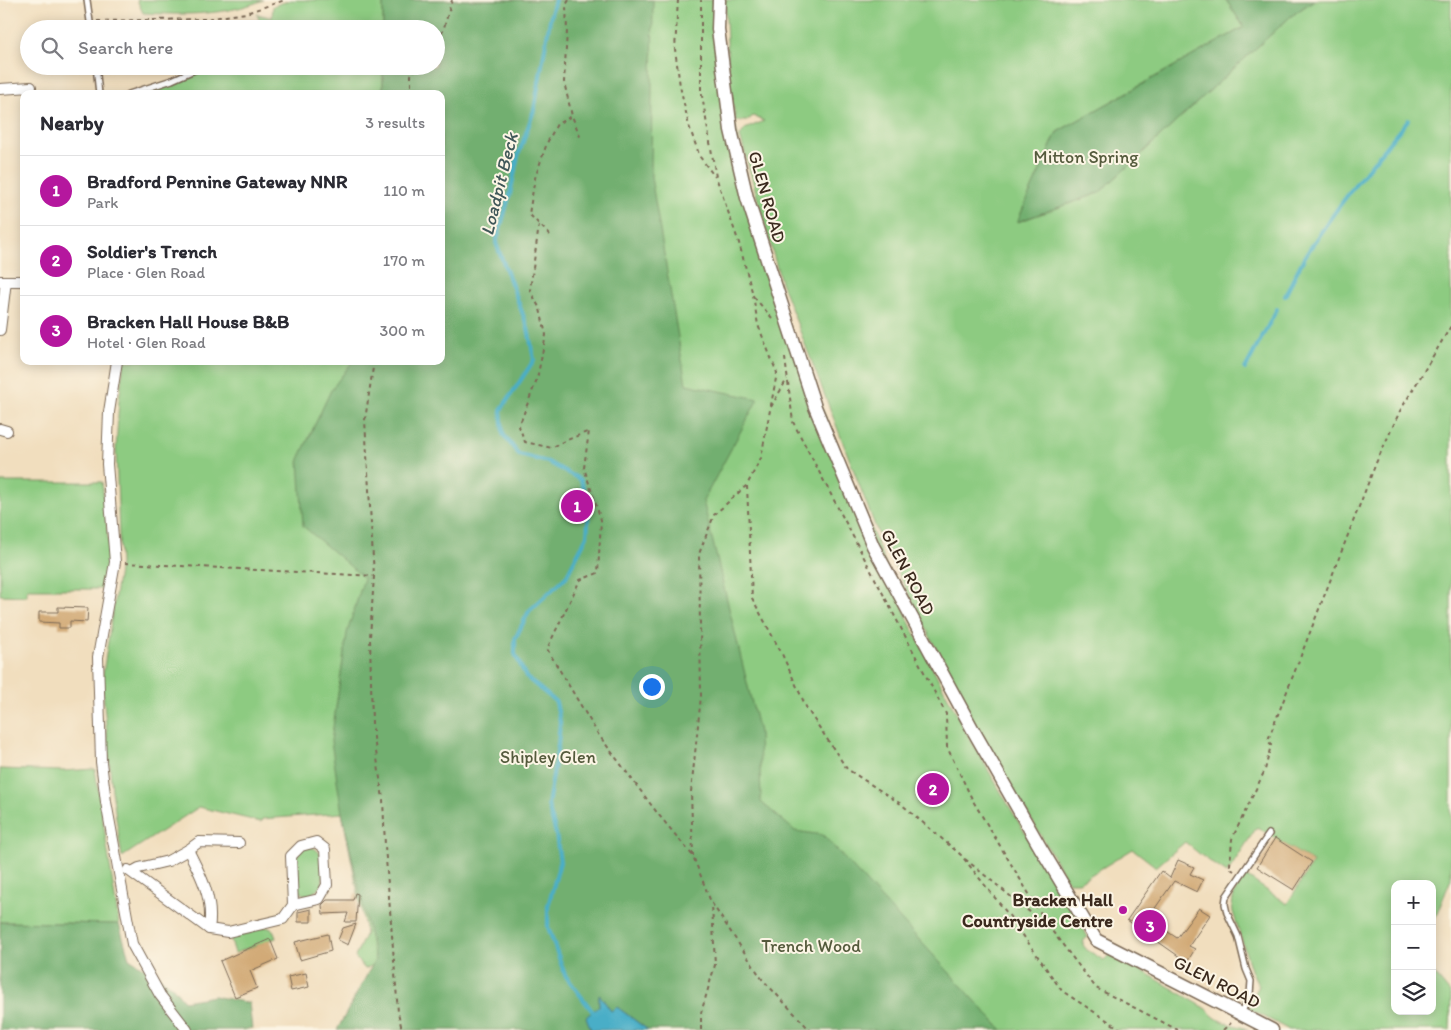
<!DOCTYPE html>
<meta charset="utf-8">
<style>
body{margin:0;font-family:Itim,sans-serif;background:#f2f2f3;color:#2b2b33}
.controls{position:absolute;right:15px;bottom:15px;display:grid;overflow:hidden;border-radius:10px;box-shadow:0 2px 12px #0003}
.controls button{width:45px;height:45px;display:grid;place-items:center;padding:0;border:0;border-bottom:1px solid #e1e1e2;background:#fff;color:#2b2b33;font:25px sans-serif}
.you{position:absolute;left:651px;top:686px;width:18px;height:18px;margin:-12px;border:4px solid #fff;border-radius:50%;background:#1a73e8;box-shadow:0 0 0 8px #1a73e833}
.badge{display:grid;place-items:center;width:32px;height:32px;border-radius:50%;background:#b5179e;color:#fff;font-size:16px;font-weight:700}
.pin{position:absolute;translate:-50% -50%;border:2px solid #fff;box-shadow:0 1px 5px #0006}
.list{margin:0;padding:0;list-style:none}
h2{display:flex;justify-content:space-between;align-items:center;height:65px;margin:0;padding:0 20px;font-size:21px}
h2 small{font-size:16px;font-weight:400;color:#7c7c81}
.list li{display:grid;grid-template-columns:32px 1fr auto;gap:15px;align-items:center;box-sizing:border-box;height:70px;padding:0 20px;border-top:1px solid #e1e1e2}
.list b{display:block;font-size:19px;white-space:nowrap}
.list p{margin:0;font-size:16px;white-space:nowrap;color:#7c7c81}
.list em{font-size:16px;font-style:normal;color:#7c7c81}
.icon{flex:none;width:28px;height:28px;fill:none;stroke:currentColor;stroke-width:2;stroke-linecap:round;stroke-linejoin:round}
.map{position:relative;flex:none;width:1451px;height:1030px;overflow:hidden}
.search{position:absolute;background:#fff;box-shadow:0 2px 12px #0003;left:20px;top:20px;width:425px;height:55px;display:flex;align-items:center;gap:12px;box-sizing:border-box;padding:0 18px;border-radius:28px;color:#7c7c81;font-size:19px}
.panel{position:absolute;background:#fff;box-shadow:0 2px 12px #0003;left:20px;top:90px;width:425px;height:275px;border-radius:10px}
.map>svg:first-child{display:block}
.green{fill:#8dcb81;stroke:#647a50}
.forest{fill:#72af6f;stroke:#566c46}
.water{fill:#48aec7;stroke:#426c72}
.lines{fill:none;stroke-linecap:round;stroke-linejoin:round}
.stream{stroke:#48aec7;stroke-width:4}
.building{fill:#d2aa77}
.service-casing{stroke:#7b6956;stroke-width:8}
.minor-casing{stroke:#7b6956;stroke-width:12}
.tertiary-casing{stroke:#7b6956;stroke-width:15}
.path{stroke:#7b6956;stroke-width:2;stroke-dasharray:4 4;stroke-linecap:butt}
.service{stroke:#fff;stroke-width:5}
.minor{stroke:#fff;stroke-width:10}
.tertiary{stroke:#fff;stroke-width:12}
.poi-dot{fill:#b5179e;stroke:#fcf5e5;stroke-width:2}
.labels{text-anchor:middle;dominant-baseline:central;stroke-width:4;stroke-linejoin:round;paint-order:stroke}
.park-label{font-size:18px;fill:#545a3c;stroke:#fcf5e5}
.street-label{font-size:18px;fill:#3b2a1e;stroke:#fcf5e5}
.poi-label{font-size:18px;font-weight:bold;fill:#3b2a1e;stroke:#fcf5e5;text-anchor:end}
.water-label{font-size:19px;font-style:italic;fill:#405859;stroke:#fcf5e5}
</style>
<div class="map">
<svg width="1451" height="1030" viewBox="0 0 1451 1030">
<rect width="100%" height="100%" fill="#fcf5e5"/>
<filter id="ink" filterUnits="userSpaceOnUse"><feTurbulence type="fractalNoise" baseFrequency=".02" numOctaves="2"/><feDisplacementMap in="SourceGraphic" scale="10" xChannelSelector="R" yChannelSelector="G"/><feConvolveMatrix kernelMatrix="1 2 1 2 8 2 1 2 1" color-interpolation-filters="sRGB"/></filter>
<filter id="wash" filterUnits="userSpaceOnUse"><feTurbulence type="fractalNoise" baseFrequency=".0096" numOctaves="4" result="noise"/><feDisplacementMap in="SourceGraphic" scale="20" xChannelSelector="R" yChannelSelector="G"/><feGaussianBlur stdDeviation="1.12" result="paint"/><feColorMatrix in="noise" values="0 0 0 0 0 0 0 0 0 0 0 0 0 0 0 0 0 1.4 0 .05"/><feComposite in="paint" operator="in"/></filter>
<g filter="url(#wash)">
<rect width="100%" height="100%" fill="#f1debe"/>
<g class="green">
<path d="M137,0H263C226,16 182,15 143,13Z"/>
<path d="M291,0H383V29H262L257,14L272,18L273,6Z"/>
<path d="M391,0H714L715,28L766,273L911,626L965,730L1012,811L1088,937L1084,940L1083,945L1087,950L1104,960L1110,954L1136,967L1207,1009C1218,1025 1233,1023 1249,1030H1002L983,1010L378,962L365,969L355,957L366,933L342,813L262,819L261,822L199,807L122,857L112,791L102,680L120,564L116,449L119,400L124,361H353L351,365L358,361H441V94L436,66V29Z"/>
<path d="M725,0H1226L1244,27L1057,132L1018,222L1099,193L1231,71L1290,17L1314,0H1451V879L1432,926V884H1395V1011H1432V971L1451,994L1450,1030H1289L1250,1009L1249,1004L1259,986L1251,970L1233,912C1230,897 1237,887 1246,876L1287,904L1313,862L1257,827L1227,873L1202,856L1185,842L1156,867L1133,849L1079,882H1068L969,714L877,531L781,282L740,136L745,129L764,121L753,116L747,121H736L729,84Z"/>
<path d="M212,66H383V94H143L158,90Z"/>
<path d="M0,482H102L110,558L106,589H27V596L0,595Z"/>
<path d="M0,769L62,771L95,769L119,924L0,922Z"/>
<path d="M311,847C326,851 324,874 322,886L310,895L303,894L297,890L295,858L303,848Z"/>
<path d="M267,927L273,930L276,938L235,953L229,934Z"/>
</g>
<g class="forest">
<path d="M383,0H653L651,177L686,384L758,399L703,501L759,732L761,802L795,831L823,835L1002,1030H648L617,1007L611,1011L599,996V1006L587,1018L591,1030H337L375,960L342,813L331,741L347,633L364,578L303,526L299,459L331,390L353,361H441V94H383V66H436V29H383Z"/>
<path d="M1226,0H1314L1290,17L1231,71L1099,193L1017,222L1057,132L1244,27Z"/>
<path d="M0,922L119,924L129,958L172,986L184,1001L214,996L249,1003L252,1028L243,1030H0Z"/>
</g>
<path class="water" d="M599,994L611,1011L617,1007L648,1030H591L586,1017L599,1006Z"/>
<g class="lines">
<g class="stream">
<path d="M555,0L551,14L534,110L518,156L510,194L496,243L528,328L534,360L501,410L503,434L519,455L548,462L581,480L589,509L587,536L566,577L529,611L515,639V654L526,677L556,702L560,722L558,745L548,805L556,834L560,862L548,906V927L565,975L596,1016"/>
<path d="M1285,296C1292,282 1298,268 1306,255C1336,207 1372,163 1408,120"/>
<path d="M1245,369L1277,309"/>
</g>
</g>
<g id="blocks">
<g class="building">
<path d="M58,607L88,608L87,622L70,621V628H59V623L39,622V612H58Z"/>
<path d="M1275,838L1312,862L1294,890L1257,867Z"/>
<path d="M1178,860L1194,867L1190,874L1203,880L1197,892L1174,881L1151,914L1165,924L1162,928L1177,938L1199,908L1210,915L1189,946L1195,949L1187,962L1127,920L1161,871L1170,878Z"/>
<path d="M355,893L358,894L356,922H345L348,913L323,914L322,905L327,900H353Z"/>
<path d="M311,909V922H298V912Z"/>
<path d="M356,924L348,945L338,940L343,928Z"/>
<path d="M328,934L331,951L300,960L295,942Z"/>
<path d="M270,939L278,959L250,971L257,988L235,997L220,961Z"/>
<path d="M306,973L309,987L291,991L288,977Z"/>
</g>
</g>
</g>
<g filter="url(#ink)">
<use href="#blocks" fill-opacity="0" stroke="#7b6956" stroke-width="1"/>
<g class="lines">
<g class="service-casing">
<g id="service">
<path d="M87,0L91,29"/>
<path d="M96,66L99,94"/>
<path d="M129,94L172,80L203,66"/>
<path d="M1241,1014L1250,994L1251,981L1246,969L1238,936L1227,913L1225,904L1226,897L1269,834"/>
</g>
</g>
<g class="minor-casing">
<g id="minor">
<path d="M0,89L31,87"/>
<path d="M0,281H24"/>
<path d="M0,330L6,281"/>
<path d="M117,361L109,412L107,464L115,562L98,657L101,762L106,802L132,944L160,995L187,1030"/>
<path d="M0,429L7,431"/>
<path d="M188,850C201,875 214,900 209,929L228,932L283,919L293,905L291,856L301,846L316,842L325,849L327,885L319,899L293,905"/>
<path d="M128,870L209,929"/>
<path d="M132,872L139,868L168,861L188,850L199,842L239,843"/>
</g>
</g>
<g class="tertiary-casing">
<path id="tertiary" d="M719,0L718,29L731,130L747,198L815,407L873,546L973,730L1040,847L1096,940L1272,1030"/>
</g>
<g class="path">
<path d="M569,0L566,5L567,31L564,82L572,116L581,139"/>
<path d="M678,0L675,49L680,86L689,126L700,157L715,177"/>
<path d="M97,21L206,19L246,13L285,0"/>
<path d="M436,40L443,31L452,0"/>
<path d="M411,94V75L418,66"/>
<path d="M539,225L530,290L540,309L546,335L537,379L519,426L525,442L552,448C564,440 576,437 589,431L584,468L601,520L598,573L580,580L547,649L598,734L658,814L693,856L711,902L762,979L810,1030"/>
<path d="M550,235L529,214L535,178L547,143L557,124L572,116"/>
<path d="M754,297L772,318"/>
<path d="M785,358L793,422L946,714L947,747L973,801L1049,927L1096,988L1178,1030"/>
<path d="M374,361L365,420L374,576L370,637L372,724L383,799L385,846L398,1012L402,1030"/>
<path d="M771,407L787,379"/>
<path d="M747,486L752,598L782,654L807,709L847,769L901,804L961,855L1011,918L1062,991L1122,1030"/>
<path d="M125,563L374,576"/>
<path d="M693,856L691,792L701,696L699,554L714,515L747,485L761,458L777,373L758,325L753,295L739,243L716,177L701,90V0"/>
<path d="M965,859L1047,926"/>
<path d="M1234,871L1231,869L1232,867L1230,865L1232,839L1265,770L1271,745L1268,740L1376,463L1400,411L1451,326"/>
<path d="M701,1030V1013L715,965L712,904"/>
<path d="M1223,1030L1231,1023"/>
</g>
<use href="#service" class="service"/>
<use href="#minor" class="minor"/>
<use href="#tertiary" class="tertiary"/>
</g>
</g>
<circle class="poi-dot" cx="1123" cy="910" r="5"/>
<g class="labels">
<g class="park-label">
<text x="1086" y="157">Mitton Spring</text>
<text x="548" y="757">Shipley Glen</text>
<text x="811" y="946">Trench Wood</text>
</g>
<g class="street-label">
<text transform="translate(767 197) rotate(74)">GLEN ROAD</text>
<text transform="translate(908 572) rotate(62)">GLEN ROAD</text>
<text transform="translate(1217 982) rotate(27)">GLEN ROAD</text>
</g>
<g class="poi-label">
<text x="1113" y="900">Bracken Hall<tspan x="1113" dy="21">Countryside Centre</tspan></text>
</g>
<g class="water-label">
<text transform="translate(499 184) rotate(-76)">Loadpit Beck</text>
</g>
</g>
</svg>
<div class="controls">
<button>+</button>
<button>−</button>
<button><svg class="icon" aria-label="layers" viewBox="0 0 24 24"><path d="M12 4l9 5-9 5-9-5zM3 14l9 5 9-5"/></svg></button>
</div>
<div class="you"></div>
<div class="pin badge" style="left:577px;top:506px">1</div>
<div class="pin badge" style="left:933px;top:789px">2</div>
<div class="pin badge" style="left:1150px;top:926px">3</div>
<div class="search"><svg class="icon" aria-label="search" viewBox="0 0 24 24"><circle cx="10" cy="10" r="6"/><path d="M15 15l6 6"/></svg>Search here</div>
<section class="panel">
<h2>Nearby<small>3 results</small></h2>
<ul class="list">
<li><span class="badge">1</span><div><b>Bradford Pennine Gateway NNR</b><p>Park</p></div><em>110 m</em></li>
<li><span class="badge">2</span><div><b>Soldier's Trench</b><p>Place · Glen Road</p></div><em>170 m</em></li>
<li><span class="badge">3</span><div><b>Bracken Hall House B&amp;B</b><p>Hotel · Glen Road</p></div><em>300 m</em></li>
</ul>
</section>
</div>
